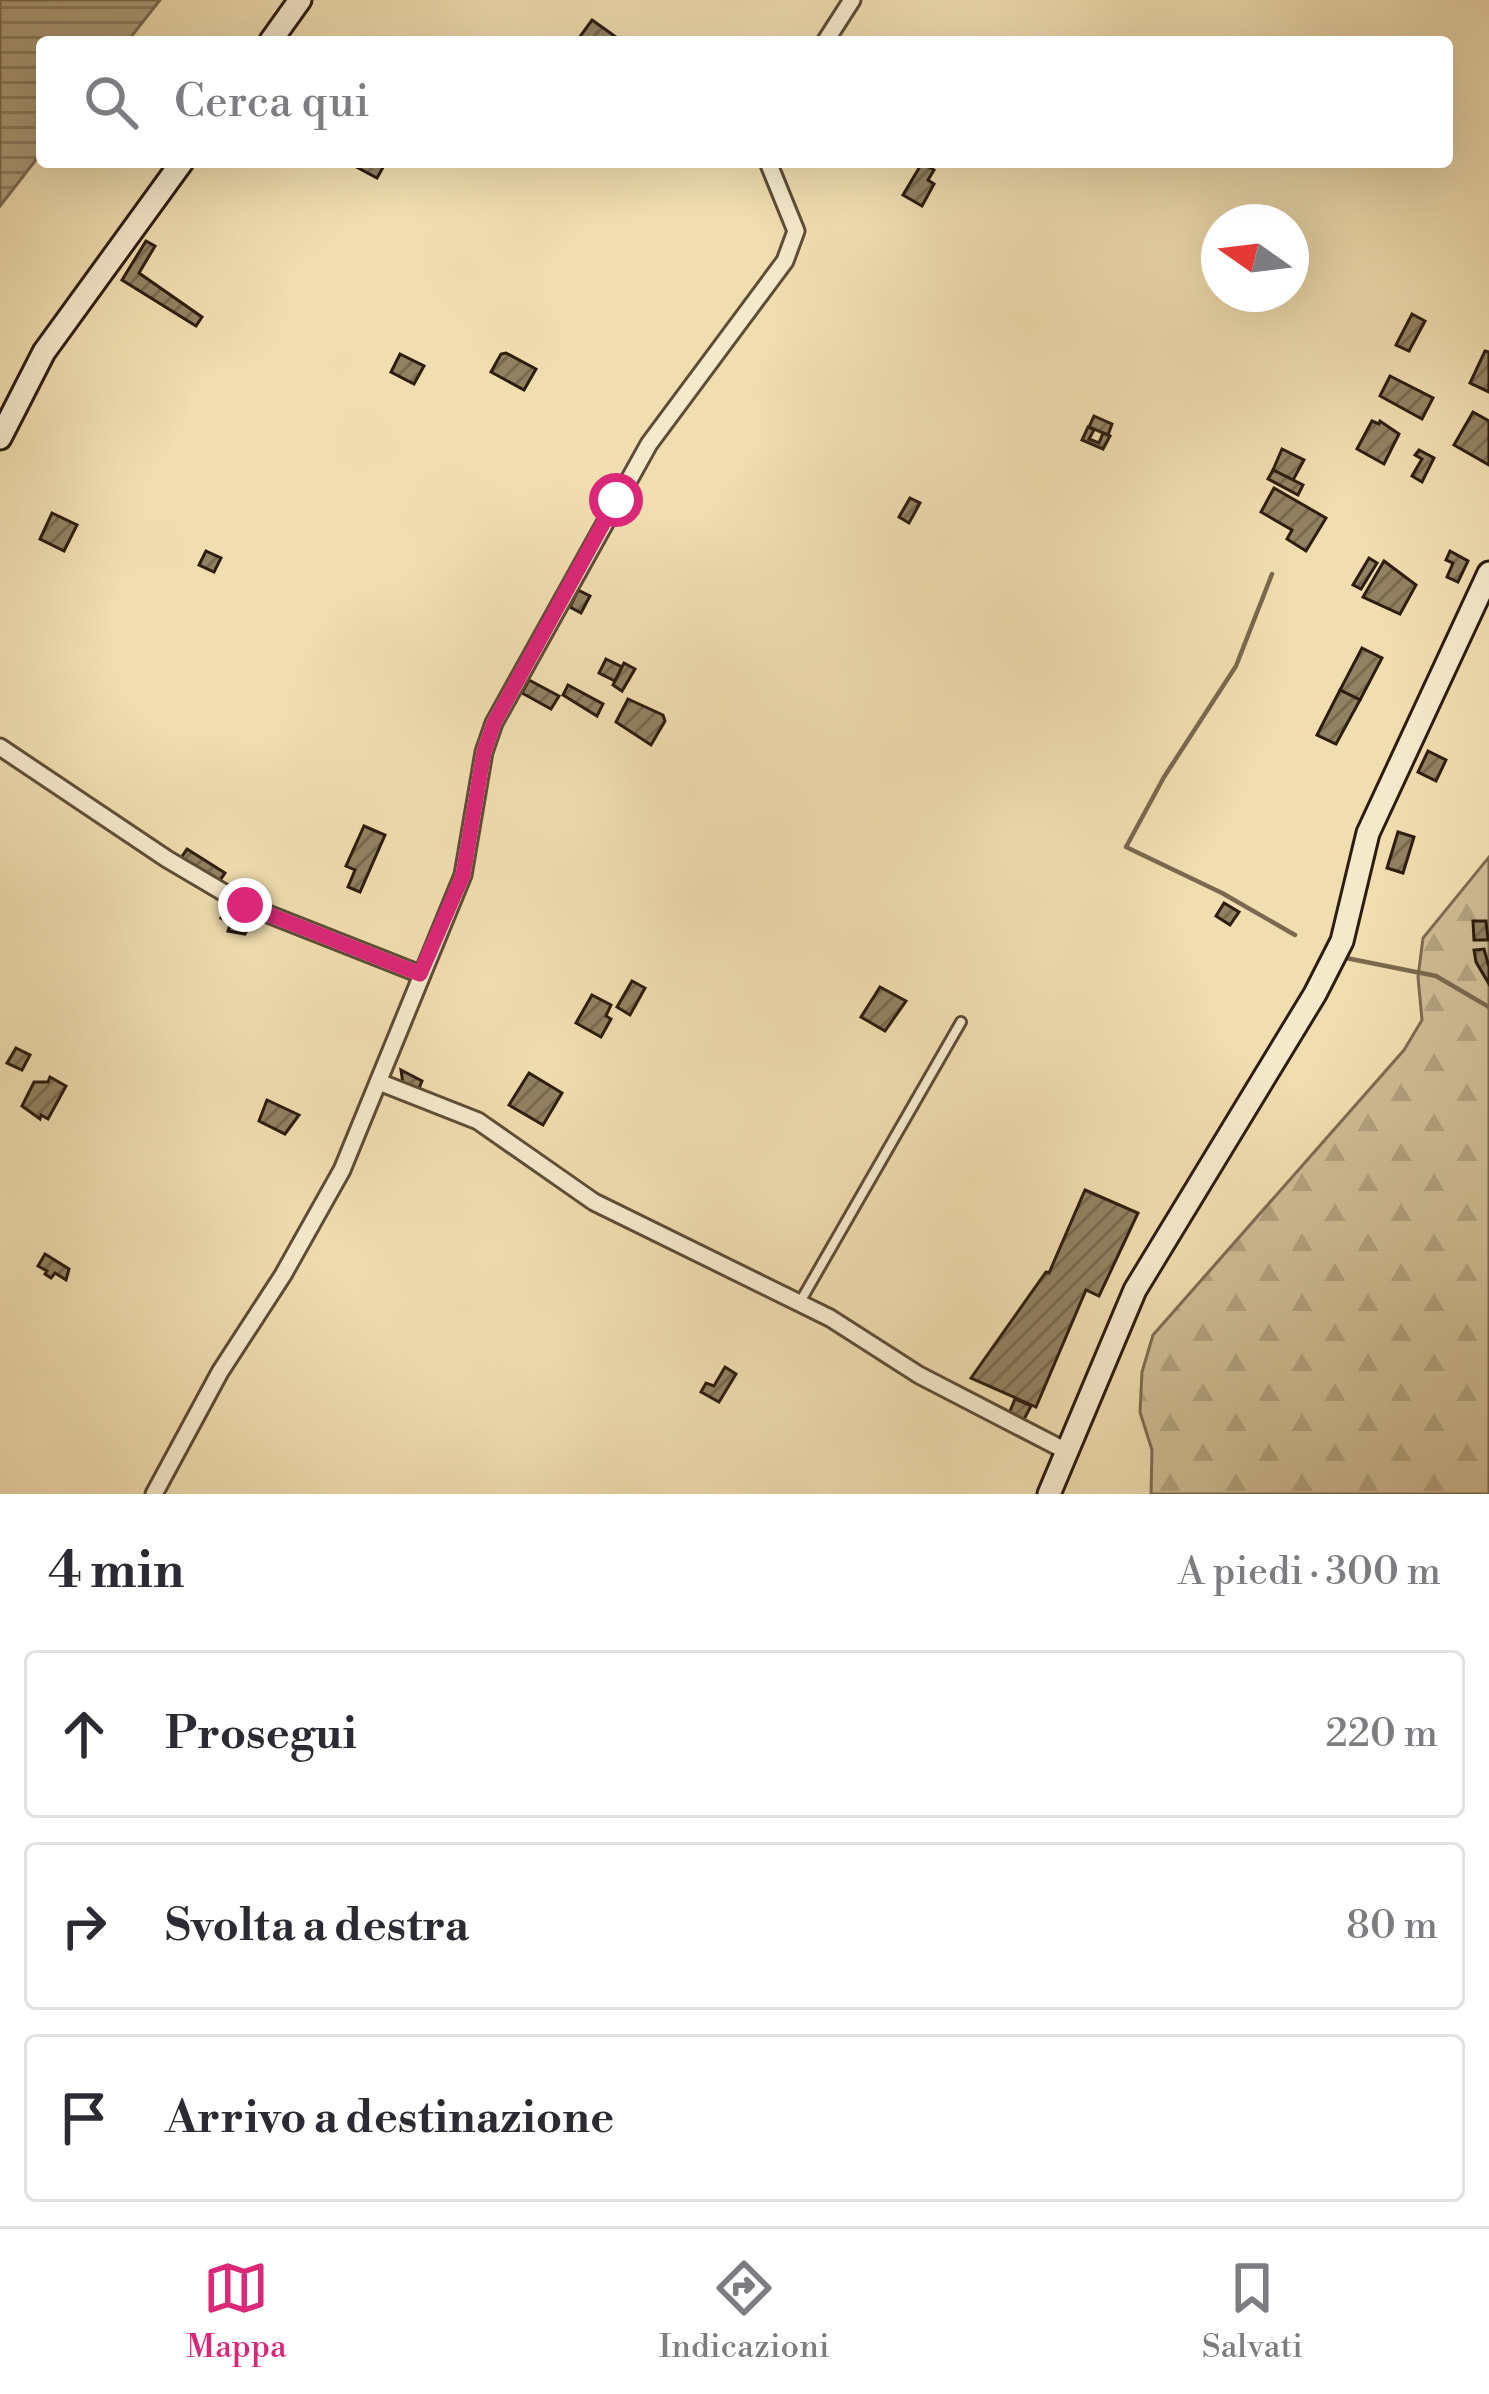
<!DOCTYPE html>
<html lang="it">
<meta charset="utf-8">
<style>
body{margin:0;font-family:"Libre Bodoni",serif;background:#f7f7f7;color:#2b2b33}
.compass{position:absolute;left:1201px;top:204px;width:108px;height:108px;border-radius:50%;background:#fff;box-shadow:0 12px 48px #0002;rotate:284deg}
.stop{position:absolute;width:36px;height:36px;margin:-27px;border:9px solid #db2777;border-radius:50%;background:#fff}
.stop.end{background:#db2777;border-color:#fff;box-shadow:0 3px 12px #0008}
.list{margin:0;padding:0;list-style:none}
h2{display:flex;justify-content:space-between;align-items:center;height:156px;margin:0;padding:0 48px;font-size:51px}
h2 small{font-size:39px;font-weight:400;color:#7c7c81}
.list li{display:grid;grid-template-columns:78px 1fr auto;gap:36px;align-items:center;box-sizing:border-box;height:168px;margin:0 24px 24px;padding:0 24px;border:3px solid #e1e1e2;border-radius:12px}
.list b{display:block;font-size:45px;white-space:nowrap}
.list em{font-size:39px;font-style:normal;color:#7c7c81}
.icon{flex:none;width:66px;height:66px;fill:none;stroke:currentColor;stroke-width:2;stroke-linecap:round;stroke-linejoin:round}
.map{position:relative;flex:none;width:1489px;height:1494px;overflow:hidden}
.search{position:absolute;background:#fff;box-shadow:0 12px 48px #0002;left:36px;right:36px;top:36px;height:132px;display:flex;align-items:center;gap:30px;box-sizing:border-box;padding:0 42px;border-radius:12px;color:#7c7c81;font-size:45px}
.sheet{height:732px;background:#fff}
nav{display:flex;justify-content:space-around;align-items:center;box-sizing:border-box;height:168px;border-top:3px solid #e1e1e2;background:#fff;font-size:33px;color:#7c7c81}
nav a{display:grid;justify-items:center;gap:6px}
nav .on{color:#db2777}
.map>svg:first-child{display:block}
.forest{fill:url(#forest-firs);stroke:#7e6c51;stroke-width:3}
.water{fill:url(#water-rules);stroke:#7a694e;stroke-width:3}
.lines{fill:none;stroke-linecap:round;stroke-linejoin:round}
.stream{stroke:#7a694e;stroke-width:4.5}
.building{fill:url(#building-hatch);stroke:#2d1d0e;stroke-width:3}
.lane-casing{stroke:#5e4d36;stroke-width:14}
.street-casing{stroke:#5e4d36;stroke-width:21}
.secondary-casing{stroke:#2d1d0e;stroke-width:27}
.lane{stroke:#f5e9cc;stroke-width:8}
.street{stroke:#f5e9cc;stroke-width:15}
.secondary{stroke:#f5e9cc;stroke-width:21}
.route{stroke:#db2777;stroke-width:15}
</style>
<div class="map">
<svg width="1489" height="1494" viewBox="0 0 1489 1494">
<defs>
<pattern id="forest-firs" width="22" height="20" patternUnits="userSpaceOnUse" patternTransform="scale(3)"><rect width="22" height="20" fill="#cfbc94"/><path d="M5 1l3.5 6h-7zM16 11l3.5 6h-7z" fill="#b2a17e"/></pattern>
<pattern id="water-rules" width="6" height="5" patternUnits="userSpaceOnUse" patternTransform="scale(3)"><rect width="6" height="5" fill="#ae9c79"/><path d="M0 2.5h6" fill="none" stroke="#8e7f62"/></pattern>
<pattern id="building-hatch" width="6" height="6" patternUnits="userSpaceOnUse" patternTransform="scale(3)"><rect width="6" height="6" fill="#928162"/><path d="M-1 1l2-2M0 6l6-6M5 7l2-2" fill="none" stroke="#78694f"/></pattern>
</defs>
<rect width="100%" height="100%" fill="#f0ddb0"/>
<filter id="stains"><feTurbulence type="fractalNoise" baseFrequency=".00167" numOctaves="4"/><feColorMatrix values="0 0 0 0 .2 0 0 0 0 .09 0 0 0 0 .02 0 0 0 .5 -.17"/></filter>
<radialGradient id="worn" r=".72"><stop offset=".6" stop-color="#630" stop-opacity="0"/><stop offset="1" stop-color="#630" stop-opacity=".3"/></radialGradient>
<path class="forest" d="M1489,857V1494H1151L1152,1450L1140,1412L1142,1372L1153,1335L1404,1050L1422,1020L1418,977L1423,938Z"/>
<path class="water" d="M0,0H160L127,42H42V152L0,206Z"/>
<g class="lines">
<g class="stream">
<path d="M1272,574L1236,666L1164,777L1126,847L1222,893L1295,935"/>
<path d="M1346,958L1436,976L1489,1007"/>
</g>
</g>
<g class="building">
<path d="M592,20L623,42H576Z"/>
<path d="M347,162H386L377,178Z"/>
<path d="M922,163L934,170L928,180L934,184L922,206L903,195Z"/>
<path d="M146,241L155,246L139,273L202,317L196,326L122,280Z"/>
<path d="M1412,314L1425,321L1409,351L1396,345Z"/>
<path d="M1485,351L1489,352V392L1470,383Z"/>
<path d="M506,353L536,369L524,390L491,372L501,354Z"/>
<path d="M400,354L424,366L414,384L391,372Z"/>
<path d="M1390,376L1433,398L1422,419L1380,396Z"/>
<path d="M1473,412L1489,421V465L1454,445Z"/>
<path d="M1094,416L1112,424L1108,435L1089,427Z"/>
<path d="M1372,421L1379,424L1380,421L1399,434L1384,464L1357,449Z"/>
<path d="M1088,427L1094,430L1089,439L1099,443L1103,433L1110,436L1103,449L1082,440Z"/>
<path d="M1282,449L1304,460L1293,480L1273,470Z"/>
<path d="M1419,450L1434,458L1422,482L1412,476L1422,459L1415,455Z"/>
<path d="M1273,470L1303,485L1298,495L1268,479Z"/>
<path d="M1274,488L1326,518L1306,551L1287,539L1292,530L1261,512Z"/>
<path d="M910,498L920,503L909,523L899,517Z"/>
<path d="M52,513L77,525L64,551L40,539Z"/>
<path d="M206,551L221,558L214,572L199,565Z"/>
<path d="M1450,551L1468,561L1458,582L1447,577L1453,563L1446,560Z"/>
<path d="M1369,558L1377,563L1361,589L1353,585Z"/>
<path d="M1384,561L1416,585L1400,614L1363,597Z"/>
<path d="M578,590L590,596L581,613L570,607Z"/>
<path d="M1362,648L1382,658L1360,700L1340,690Z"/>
<path d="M606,659L622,667L615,681L599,673Z"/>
<path d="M624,663L635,669L622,691L613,685Z"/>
<path d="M529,680L559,696L551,709L522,693Z"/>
<path d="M568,685L603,704L597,716L563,695Z"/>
<path d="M1340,690L1360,700L1336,744L1317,735Z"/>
<path d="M628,699L663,715L665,721L651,745L616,722Z"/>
<path d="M1428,751L1446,760L1436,781L1418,772Z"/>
<path d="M364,826L385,835L360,892L348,887L355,870L346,866Z"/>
<path d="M1398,832L1414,837L1403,873L1387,868Z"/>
<path d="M187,849L225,873L217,885L179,861Z"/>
<path d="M229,903L248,912L245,919L251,922L245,934L228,931L231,923L221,918Z"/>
<path d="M1224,903L1239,912L1230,925L1216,916Z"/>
<path d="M1473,921H1486L1488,940H1474Z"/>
<path d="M1484,949L1489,967V984L1476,962L1474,950Z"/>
<path d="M632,981L645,988L630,1015L617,1007Z"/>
<path d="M880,987L906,1001L885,1031L861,1017Z"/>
<path d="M592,995L611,1005L606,1016L611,1019L601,1037L576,1023Z"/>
<path d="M16,1048L30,1055L22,1070L7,1063Z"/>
<path d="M401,1070L422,1081L418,1091L403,1084Z"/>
<path d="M529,1073L562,1093L543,1125L509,1105Z"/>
<path d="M50,1077L66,1086L48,1119L41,1115L40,1119L22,1106L34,1082H48Z"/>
<path d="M267,1100L299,1115L285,1134L259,1121Z"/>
<path d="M1085,1190L1138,1213L1099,1296L1086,1290L1036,1407L971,1378L1046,1272L1049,1273Z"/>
<path d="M45,1254L69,1269L66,1280L55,1273L51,1278L45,1274L47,1271L38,1266Z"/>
<path d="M725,1367L736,1374L719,1402L701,1392L706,1383L714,1386Z"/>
<path d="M1015,1399L1031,1406L1022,1423L1008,1416Z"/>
</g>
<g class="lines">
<g class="lane-casing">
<path id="lane" d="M800,1302L961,1022"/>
</g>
<g class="street-casing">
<g id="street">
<path d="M825,42L852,0"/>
<path d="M0,747L167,859L245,905L420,974"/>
<path d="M379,1082L478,1121L594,1202L830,1318L919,1375L1066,1451"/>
<path d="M154,1494L220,1372L283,1275L342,1170L463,875L484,752L494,723L649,444L785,261L796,231L768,162"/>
</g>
</g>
<g class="secondary-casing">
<g id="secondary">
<path d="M270,42L300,0"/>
<path d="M0,438L44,352L182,162"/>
<path d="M1049,1494L1135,1290L1315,994L1342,941L1368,833L1489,573"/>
</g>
</g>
<use href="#lane" class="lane"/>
<use href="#street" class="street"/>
<use href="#secondary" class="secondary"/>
</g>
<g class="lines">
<path class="route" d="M245,905L420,974L463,875L484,752L494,723L616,500"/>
</g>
<rect width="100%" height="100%" filter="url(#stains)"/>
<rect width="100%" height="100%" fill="url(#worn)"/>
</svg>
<svg class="compass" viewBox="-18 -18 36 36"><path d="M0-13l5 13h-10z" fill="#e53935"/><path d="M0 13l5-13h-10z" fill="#7c7c81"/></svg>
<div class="stop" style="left:616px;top:500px"></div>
<div class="stop end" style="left:245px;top:905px"></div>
<div class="search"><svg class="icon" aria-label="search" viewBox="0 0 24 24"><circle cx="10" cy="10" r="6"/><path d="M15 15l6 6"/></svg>Cerca qui</div>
</div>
<section class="sheet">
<h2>4 min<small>A piedi · 300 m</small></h2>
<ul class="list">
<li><svg class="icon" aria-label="ahead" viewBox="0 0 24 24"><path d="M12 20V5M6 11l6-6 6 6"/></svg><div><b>Prosegui</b></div><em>220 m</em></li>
<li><svg class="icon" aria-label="right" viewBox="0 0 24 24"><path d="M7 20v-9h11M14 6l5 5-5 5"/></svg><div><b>Svolta a destra</b></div><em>80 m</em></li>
<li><svg class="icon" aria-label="arrive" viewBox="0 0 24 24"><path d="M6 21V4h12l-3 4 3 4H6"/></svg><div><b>Arrivo a destinazione</b></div></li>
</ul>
</section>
<nav>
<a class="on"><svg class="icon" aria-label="map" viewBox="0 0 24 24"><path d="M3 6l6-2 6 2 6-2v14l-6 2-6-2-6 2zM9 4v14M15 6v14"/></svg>Mappa</a>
<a><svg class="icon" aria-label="directions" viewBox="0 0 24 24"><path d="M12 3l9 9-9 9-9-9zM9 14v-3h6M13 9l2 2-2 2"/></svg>Indicazioni</a>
<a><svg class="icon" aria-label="saved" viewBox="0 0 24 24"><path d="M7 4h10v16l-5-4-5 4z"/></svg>Salvati</a>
</nav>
